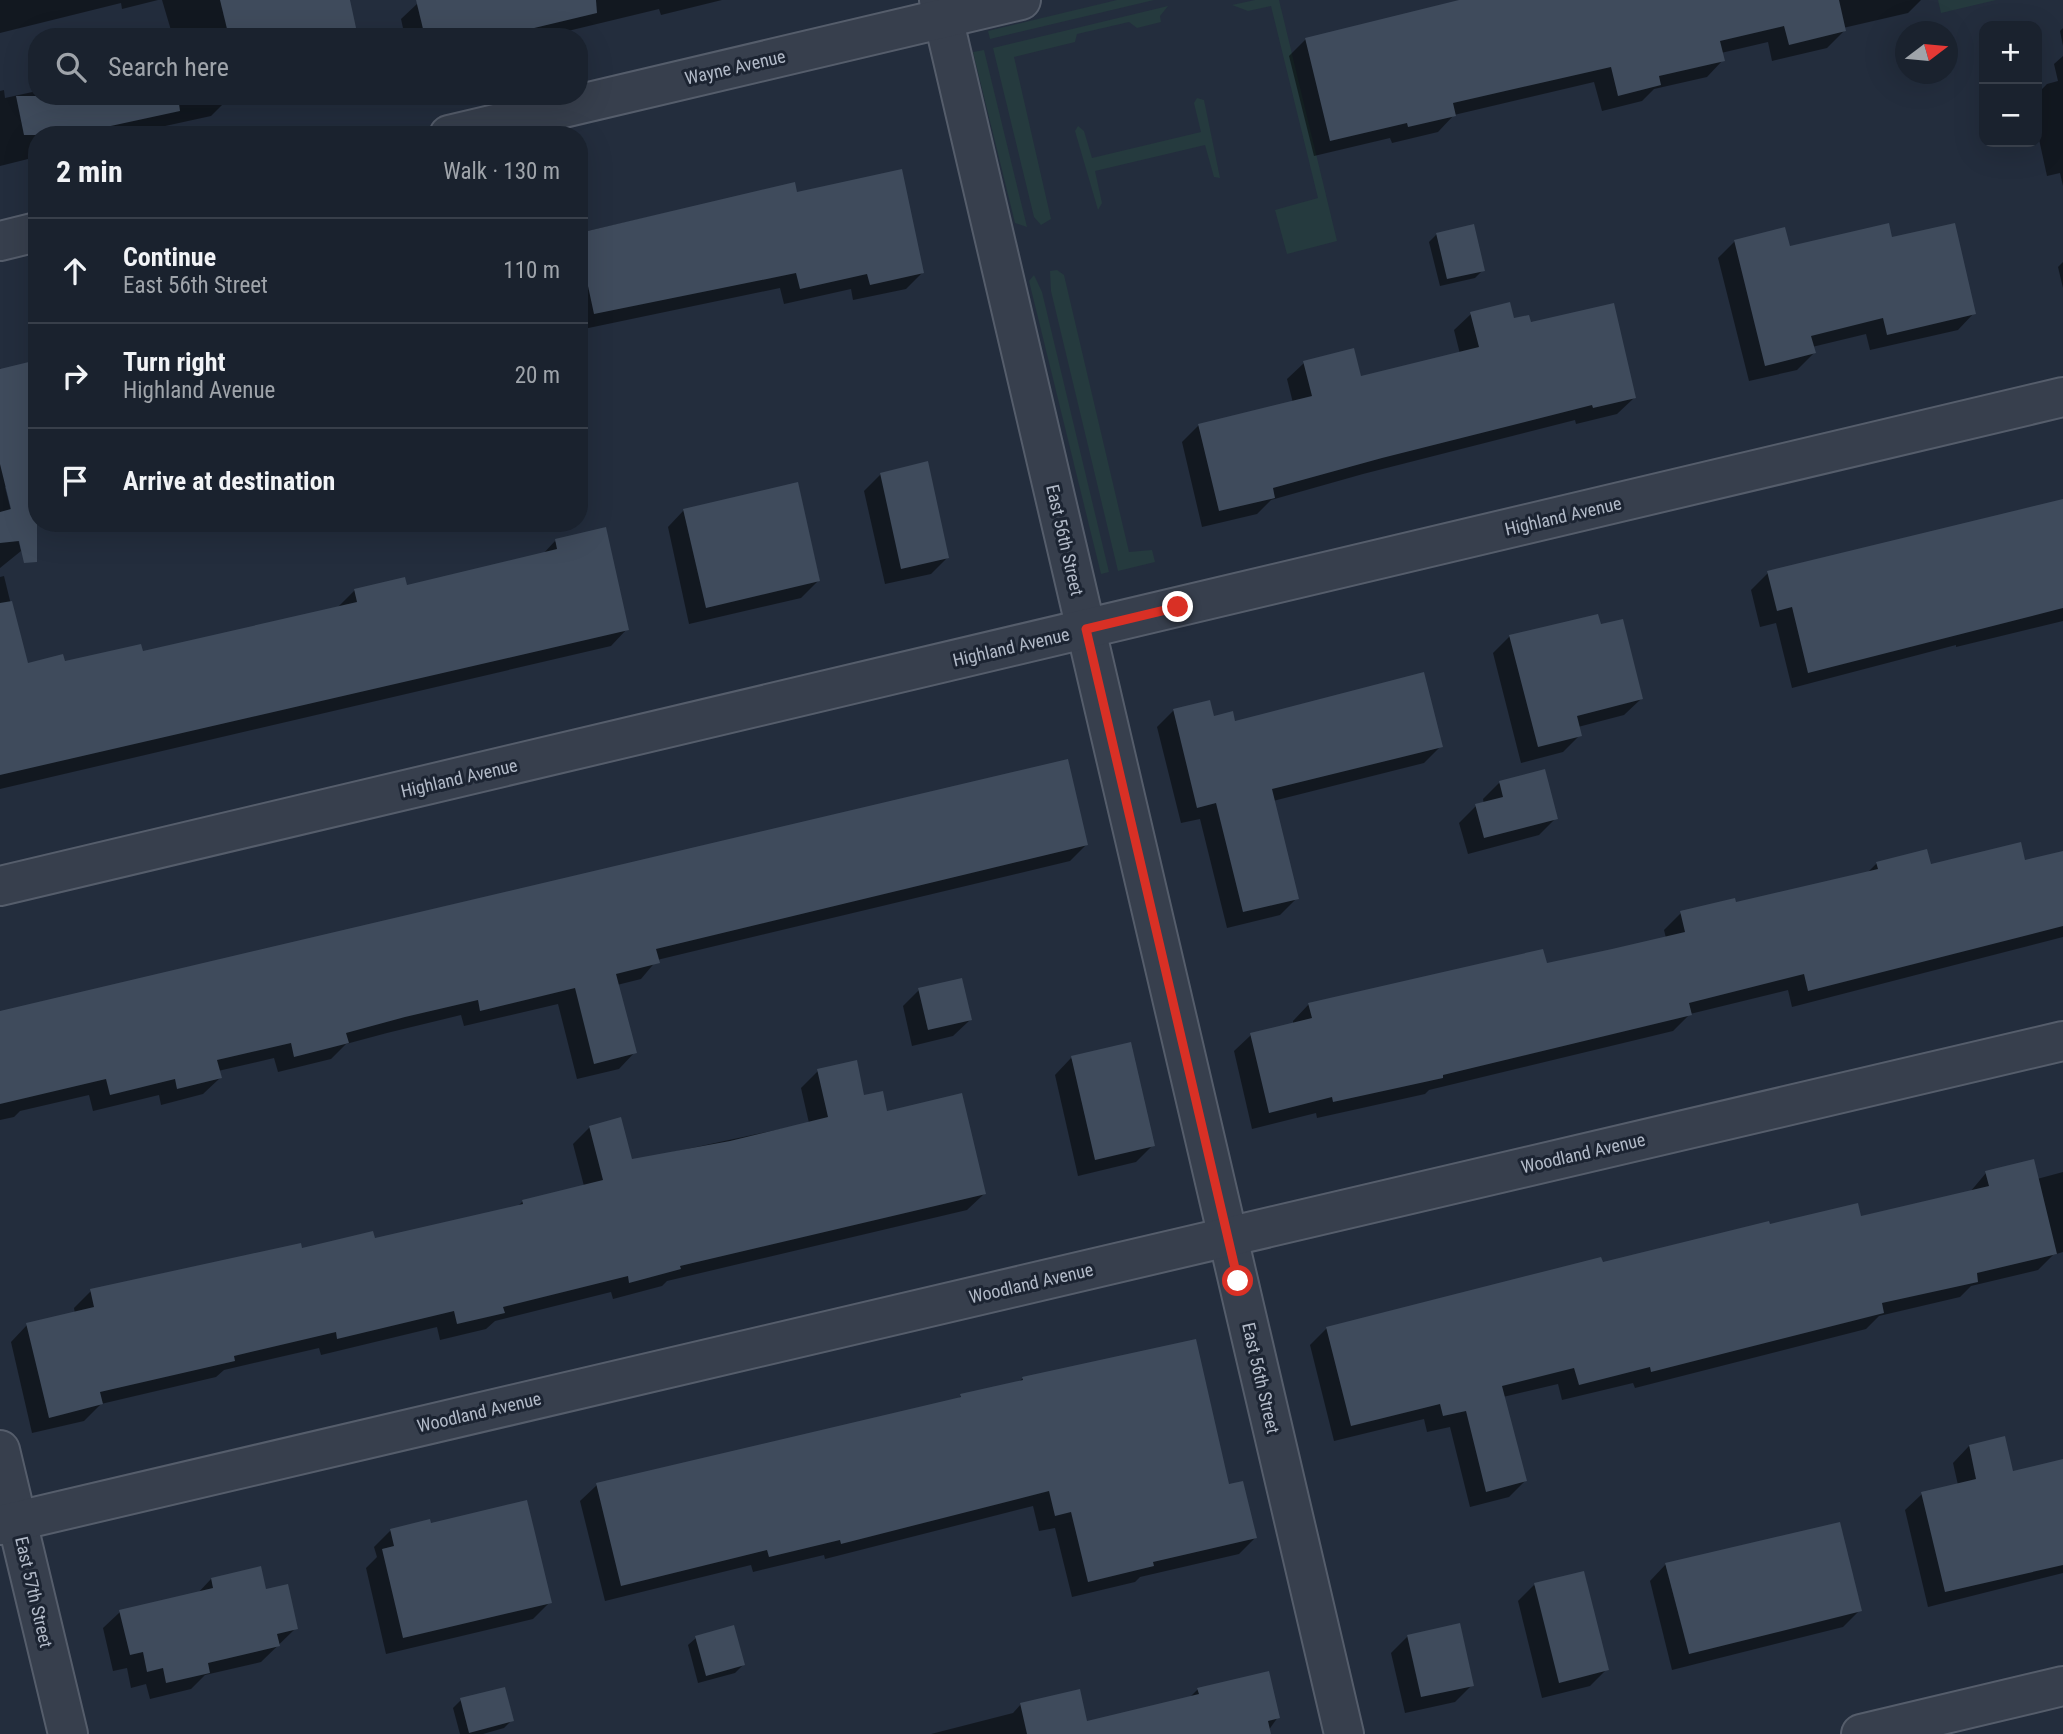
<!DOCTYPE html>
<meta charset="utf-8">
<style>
body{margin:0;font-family:"Roboto Condensed",sans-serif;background:#272f3a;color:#f1f3f6}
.controls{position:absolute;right:21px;top:21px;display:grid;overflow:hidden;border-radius:14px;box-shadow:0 7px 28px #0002}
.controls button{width:63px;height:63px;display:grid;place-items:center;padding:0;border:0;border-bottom:2px solid #383f4a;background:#1a222e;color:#f1f3f6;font:35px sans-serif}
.compass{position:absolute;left:1895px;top:21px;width:63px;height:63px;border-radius:50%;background:#1a222e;box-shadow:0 7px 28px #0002;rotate:74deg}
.stop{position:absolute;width:21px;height:21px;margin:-16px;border:5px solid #d93025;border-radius:50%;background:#fff}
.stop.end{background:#d93025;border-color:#fff;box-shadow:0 2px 7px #0008}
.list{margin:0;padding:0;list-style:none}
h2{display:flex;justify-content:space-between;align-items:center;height:91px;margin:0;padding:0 28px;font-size:30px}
h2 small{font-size:23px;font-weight:400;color:#9fa4aa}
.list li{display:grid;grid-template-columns:46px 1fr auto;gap:21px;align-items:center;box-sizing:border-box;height:105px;padding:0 28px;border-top:2px solid #383f4a}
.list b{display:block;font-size:26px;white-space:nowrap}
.list p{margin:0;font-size:23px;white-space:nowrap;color:#9fa4aa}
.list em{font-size:23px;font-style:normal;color:#9fa4aa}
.icon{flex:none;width:38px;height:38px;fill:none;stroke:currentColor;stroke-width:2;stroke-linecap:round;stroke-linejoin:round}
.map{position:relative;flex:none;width:2063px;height:1734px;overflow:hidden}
.search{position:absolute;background:#1a222e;box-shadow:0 7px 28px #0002;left:28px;top:28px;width:560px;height:77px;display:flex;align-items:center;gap:18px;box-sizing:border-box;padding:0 24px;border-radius:28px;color:#9fa4aa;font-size:26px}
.panel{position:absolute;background:#1a222e;box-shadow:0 7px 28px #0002;left:28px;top:126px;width:560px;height:406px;border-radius:28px}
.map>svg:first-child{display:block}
.green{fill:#253a3e}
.shadow{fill:#0007}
.building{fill:#3f4b5c}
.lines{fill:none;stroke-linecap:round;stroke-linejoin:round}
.minor-casing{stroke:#555d6b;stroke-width:42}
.minor{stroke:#373f4d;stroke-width:38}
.route{stroke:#d93025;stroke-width:9}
.labels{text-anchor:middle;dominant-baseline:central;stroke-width:6;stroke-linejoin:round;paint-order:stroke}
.street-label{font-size:18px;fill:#b2bac8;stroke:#1c2432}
</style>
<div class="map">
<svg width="2063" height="1734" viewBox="0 0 2063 1734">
<rect width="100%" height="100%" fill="#232d3d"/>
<g class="green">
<path d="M1117,0H1154L990,39L988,31Z"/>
<path d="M1255,0H1279L1337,241L1287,254L1275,210L1318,198L1271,6L1248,11L1232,5Z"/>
<path d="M1938,0H1996L1941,13Z"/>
<path d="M1168,6L1160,16L1161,22L1137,28L1129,22L1077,34L1075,42L1014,57L1051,219L1041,225L1034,217L993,48Z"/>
<path d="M984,50L1027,227L1015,223L973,52Z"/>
<path d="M1197,98L1204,100L1220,178L1214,177L1205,145L1095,171L1102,203L1098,210L1075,131L1078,126L1084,131L1092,158L1201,132L1194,103Z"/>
<path d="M1057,270L1064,275L1129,552L1152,550L1155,562L1118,571L1051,291L1050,271Z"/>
<path d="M1034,275L1042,292L1109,572L1101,574L1029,281Z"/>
</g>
<g class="shadow">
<path d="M0,0H158L122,9L121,3L0,33Z"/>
<path d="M162,0H268L277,37H173Z"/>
<path d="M429,0H722L661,15L659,9L543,37H405L401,19L418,3Z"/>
<path d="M1467,0H1921L1908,13L1843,28L1844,31L1827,48L1772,61L1768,42L1721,53L1723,60L1707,77L1654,89L1642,101L1602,111L1594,82L1454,115L1438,132L1392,143L1390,138L1314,156L1289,56L1306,39Z"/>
<path d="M2063,28V46L2060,31Z"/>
<path d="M2063,56V186L2060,173L2047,176L2037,130V94L2047,84L2058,81L2054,64Z"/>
<path d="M4,90L5,98L37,91V96H226L227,100L211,116L124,135H37V153L32,158L0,166V91Z"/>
<path d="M793,184L796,194L922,273L906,289L853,300L851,289L784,304L780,288L579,330V233Z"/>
<path d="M1437,234L1483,270L1475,278L1440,286L1429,242Z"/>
<path d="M1891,239L1974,313L1958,330L1870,350L1866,334L1812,347L1814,353L1797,370L1749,381L1718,258L1735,241L1788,248Z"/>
<path d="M2063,262V288L2058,267Z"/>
<path d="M1471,314L1530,324L1634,398L1617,414L1576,424L1575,420L1363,474L1271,500L1257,514L1202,527L1182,442L1199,425L1293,403L1287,379L1304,363L1360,378L1460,354L1454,330Z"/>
<path d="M0,367L10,486L5,487L21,551L0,568Z"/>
<path d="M881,474L947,558L931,574L885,584L864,491Z"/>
<path d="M2063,500V621L1956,647V645L1792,688L1776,623L1760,627L1751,590L1768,573Z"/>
<path d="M684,510L818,581L801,598L689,624L668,527Z"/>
<path d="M555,541L627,629L611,646L0,789V577L4,576L26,666L142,654L338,607L355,590L406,587L542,555Z"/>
<path d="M1600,626L1641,699L1624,715L1578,727L1580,735L1563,752L1521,763L1493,653L1510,636Z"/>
<path d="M1174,710L1234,723L1441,746L1424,763L1273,801L1297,898L1280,915L1227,928L1200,819L1181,823L1157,727Z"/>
<path d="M1499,783L1556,818L1539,835L1468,854L1459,823L1476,806L1484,804L1483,799Z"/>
<path d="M1086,845L1070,861L657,960L641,979L617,985L635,1052L619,1069L577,1079L558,1004L464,1026L461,1015L387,1033L346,1044L331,1059L278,1072L274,1058L218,1071L220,1078L203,1094L161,1105L159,1095L93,1111L89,1095L20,1111L14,1117L0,1120V1012Z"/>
<path d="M2063,853V937L1792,1007L1788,990L1690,1014L1673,1031L1429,1090L1425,1094L1317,1118L1316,1113L1252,1129L1234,1051L1251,1035L1293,1024V1021L1309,1004L1545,965L1666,938L1664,930L1681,913L1735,904L1867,873L1877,863L1930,867L2024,862Z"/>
<path d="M919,990L970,1020L953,1036L912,1046L903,1006Z"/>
<path d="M1071,1058L1153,1145L1136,1162L1078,1176L1055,1075Z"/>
<path d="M818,1071L886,1113L984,1194L967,1210L667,1281L662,1286L613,1299L611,1292L495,1321L486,1329L440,1340L437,1327L321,1355L319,1348L224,1370L216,1377L101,1404L84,1421L32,1433L11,1342L27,1325L75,1314L74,1308L91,1291L301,1250L373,1240L517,1207L523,1201L584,1186L573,1144L590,1127L631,1161L809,1123L801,1088Z"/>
<path d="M2063,1172V1252L2053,1255L2038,1270L1971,1286L1960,1297L1879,1316L1866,1329L1635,1388L1633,1383L1562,1400L1558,1384L1503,1397L1525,1481L1509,1497L1470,1507L1450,1427L1427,1432L1424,1419L1334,1441L1310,1345L1327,1328L1768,1227L1860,1218L1970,1192L1986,1173L2037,1179Z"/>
<path d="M1023,1378L1227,1486L1255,1538L1239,1554L1140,1577L1135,1582L1072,1597L1055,1528L1039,1531L1033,1506L825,1559L824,1555L753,1572L751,1565L605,1601L580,1501L597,1485L957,1400L961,1396L1019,1382Z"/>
<path d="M1969,1446L2012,1473L2063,1461V1573L1928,1607L1905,1510L1922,1494L1958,1485L1953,1463Z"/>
<path d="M430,1525L550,1602L533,1619L386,1654L366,1568L377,1557L374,1547L391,1530Z"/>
<path d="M1666,1564L1860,1610L1843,1627L1672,1670L1650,1581Z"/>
<path d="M211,1579L265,1591L296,1628L261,1662L205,1675L191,1689L150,1699L146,1684L131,1688L127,1668L113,1671L103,1628L120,1612L197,1594Z"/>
<path d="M1534,1585L1607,1669L1590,1686L1542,1698L1518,1601Z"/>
<path d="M1408,1636L1472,1685L1455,1702L1405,1713L1391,1653Z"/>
<path d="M696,1638L743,1665L735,1673L698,1683L688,1645Z"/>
<path d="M1198,1689L1278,1717L1266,1734H931L1013,1713L1021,1704L1086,1723L1189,1698Z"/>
<path d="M461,1700L512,1720L504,1728L483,1734H460L453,1708Z"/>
</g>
<g class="building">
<path d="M220,0H350L358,37H229Z"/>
<path d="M416,0H596L597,13L496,37H425Z"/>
<path d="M1459,0H1839L1846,31L1789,45L1784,26L1720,41L1725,61L1659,76L1661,85L1618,96L1611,67L1453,103L1456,116L1408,127L1407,123L1330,141L1305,38Z"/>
<path d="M16,96H178L180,111L69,135H24Z"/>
<path d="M902,169L924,273L870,285L867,274L800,289L796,273L594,314L585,272L579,274V233L795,182L797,192Z"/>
<path d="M1889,223L1892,237L1955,223L1976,314L1887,335L1883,318L1811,336L1816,353L1765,366L1734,240L1785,227L1790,246Z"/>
<path d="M1474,224L1485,271L1447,279L1436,233Z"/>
<path d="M1510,302L1514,318L1529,315L1531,322L1614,303L1636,398L1593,408L1592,405L1382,458L1273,488L1275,498L1219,511L1198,424L1312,396L1303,361L1354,348L1361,376L1479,347L1470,312Z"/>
<path d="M37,360V562L24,563L19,541L0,543V512L11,509L0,464V369Z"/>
<path d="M928,461L949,558L901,569L880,473Z"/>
<path d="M798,482L820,581L706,608L683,509Z"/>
<path d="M2063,499V608L1808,673L1792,607L1777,611L1767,571Z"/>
<path d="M606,527L629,630L0,775V603L12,601L28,663L63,654L65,661L141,644L143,651L357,602L354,589L405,577L407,585L557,549L555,539Z"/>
<path d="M1598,614L1601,624L1623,619L1643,699L1577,716L1582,736L1538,747L1509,635Z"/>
<path d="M1424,672L1443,747L1272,789L1299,899L1243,912L1216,803L1197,808L1173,709L1210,700L1214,716L1233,711L1235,721Z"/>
<path d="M1068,759L1088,845L656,949L660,963L616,974L637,1053L594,1064L575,988L480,1011L478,1000L405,1017L346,1033L349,1043L294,1057L291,1043L217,1060L222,1078L177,1089L175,1079L110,1095L106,1079L0,1104V1011Z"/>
<path d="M1545,769L1558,819L1484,838L1475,804L1503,797L1499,781Z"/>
<path d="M2021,842L2025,860L2063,851V926L1808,991L1804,974L1689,1003L1692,1015L1443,1075V1078L1333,1102L1332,1097L1269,1113L1250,1033L1312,1018L1308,1003L1543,949L1547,963L1612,949L1685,932L1680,911L1735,898L1736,902L1878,869L1876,862L1927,849L1931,864Z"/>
<path d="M962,978L972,1020L928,1030L918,988Z"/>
<path d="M1131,1042L1155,1146L1095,1160L1071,1056Z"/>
<path d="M857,1060L864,1095L883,1091L887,1111L962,1093L986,1194L680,1266L681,1269L629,1283L628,1276L503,1307L505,1313L457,1324L454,1311L337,1339L336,1332L234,1356L235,1361L100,1392L103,1404L49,1418L26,1323L94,1307L90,1289L301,1243L302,1248L373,1231L375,1238L523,1204L522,1200L603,1180L589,1126L621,1117L632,1159L730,1141L828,1117L817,1069Z"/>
<path d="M2034,1159L2057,1254L1977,1273L1978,1282L1882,1303L1884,1313L1651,1372L1650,1367L1579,1385L1574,1368L1502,1386L1527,1481L1486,1492L1466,1411L1443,1416L1440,1404L1351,1426L1326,1327L1601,1257L1603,1262L1769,1221L1770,1224L1858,1203L1861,1216L1989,1186L1985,1171Z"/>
<path d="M1196,1339L1229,1484L1243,1481L1257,1538L1153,1562L1154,1566L1088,1582L1071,1512L1055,1516L1049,1491L841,1544L840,1540L769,1557L767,1550L621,1586L596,1483L961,1397L960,1394L1023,1380L1022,1377Z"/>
<path d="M2005,1436L2013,1471L2063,1459V1565L1945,1592L1921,1492L1976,1479L1969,1445Z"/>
<path d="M527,1500L552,1603L403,1638L382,1549L394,1546L390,1529L430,1519L431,1523Z"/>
<path d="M1840,1522L1862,1611L1689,1654L1665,1563Z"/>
<path d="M261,1566L266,1589L288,1584L298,1629L277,1634L280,1646L208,1663L210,1673L166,1683L163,1668L147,1672L143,1652L130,1655L119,1610L213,1588L211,1578Z"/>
<path d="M1584,1571L1609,1670L1559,1683L1534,1583Z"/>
<path d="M1460,1623L1474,1686L1421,1697L1407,1635Z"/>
<path d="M734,1625L745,1665L706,1676L695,1636Z"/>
<path d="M1269,1671L1280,1718L1268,1721L1271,1734H1027L1020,1703L1080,1689L1087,1721L1199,1694L1197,1688Z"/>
<path d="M505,1687L514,1721L469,1733L460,1698Z"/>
</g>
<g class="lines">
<g class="minor-casing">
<g id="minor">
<path d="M939,0L1344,1734"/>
<path d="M449,135L1021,0"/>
<path d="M0,241L37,232"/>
<path d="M0,886L2063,397"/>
<path d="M0,1450L68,1734"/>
<path d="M0,1525L2063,1041"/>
<path d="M1861,1734L2063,1686"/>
</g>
</g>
<use href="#minor" class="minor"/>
</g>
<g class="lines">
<path class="route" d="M1178,607L1086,629L1238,1281"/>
</g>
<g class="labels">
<g class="street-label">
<text transform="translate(735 67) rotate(-13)">Wayne Avenue</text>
<text transform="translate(1563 516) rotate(-13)">Highland Avenue</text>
<text transform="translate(1065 540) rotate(77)">East 56th Street</text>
<text transform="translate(1011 647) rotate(-13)">Highland Avenue</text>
<text transform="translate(459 778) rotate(-13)">Highland Avenue</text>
<text transform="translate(1583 1153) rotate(-13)">Woodland Avenue</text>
<text transform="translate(1031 1283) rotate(-13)">Woodland Avenue</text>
<text transform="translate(1261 1378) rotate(77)">East 56th Street</text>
<text transform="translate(479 1412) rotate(-13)">Woodland Avenue</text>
<text transform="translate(34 1592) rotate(77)">East 57th Street</text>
</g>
</g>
</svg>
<div class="controls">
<button>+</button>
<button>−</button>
</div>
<svg class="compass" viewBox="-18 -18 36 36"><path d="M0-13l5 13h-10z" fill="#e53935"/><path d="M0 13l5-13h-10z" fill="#9fa4aa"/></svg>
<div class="stop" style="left:1238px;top:1281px"></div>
<div class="stop end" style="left:1178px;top:607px"></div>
<div class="search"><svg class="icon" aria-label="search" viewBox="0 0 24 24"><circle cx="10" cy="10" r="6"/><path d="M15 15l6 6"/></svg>Search here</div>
<section class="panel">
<h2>2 min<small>Walk · 130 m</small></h2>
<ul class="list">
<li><svg class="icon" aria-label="ahead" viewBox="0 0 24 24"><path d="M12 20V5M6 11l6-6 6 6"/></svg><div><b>Continue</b><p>East 56th Street</p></div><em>110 m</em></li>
<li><svg class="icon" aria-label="right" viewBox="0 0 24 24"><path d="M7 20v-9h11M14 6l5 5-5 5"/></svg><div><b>Turn right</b><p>Highland Avenue</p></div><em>20 m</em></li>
<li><svg class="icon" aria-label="arrive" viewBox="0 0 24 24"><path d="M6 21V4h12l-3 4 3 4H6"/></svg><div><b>Arrive at destination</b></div></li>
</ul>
</section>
</div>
